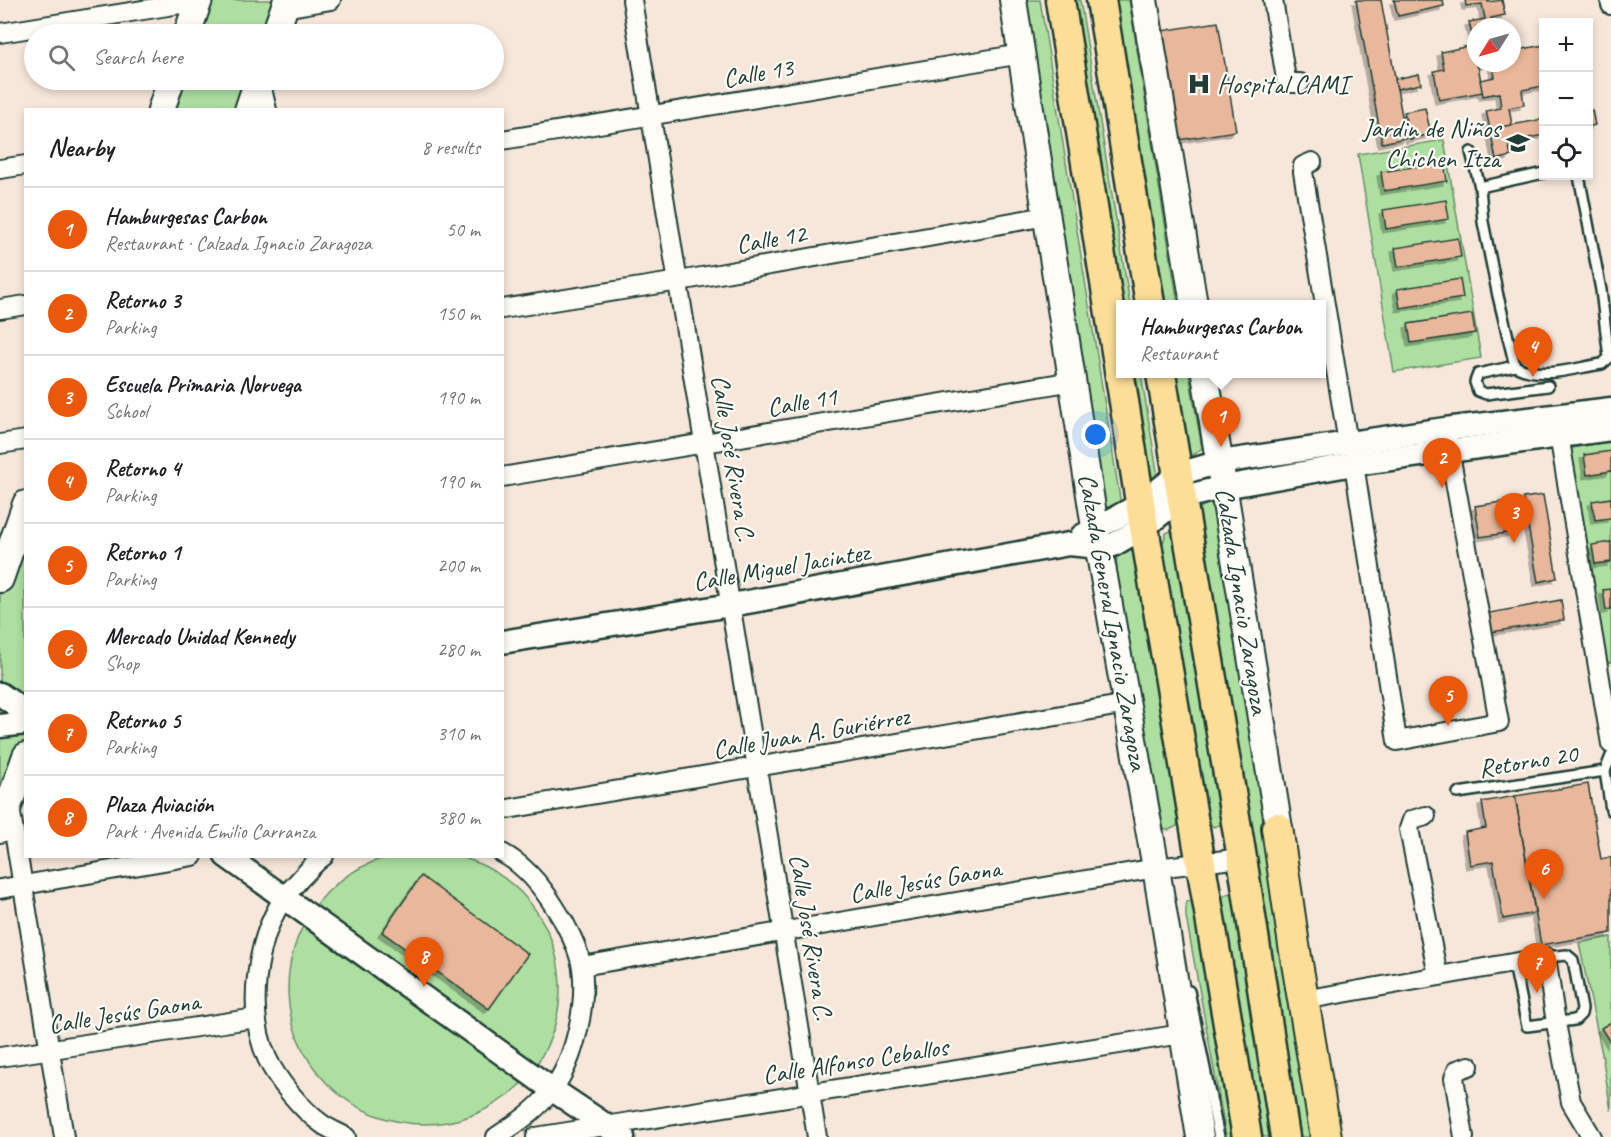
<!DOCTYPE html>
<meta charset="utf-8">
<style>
body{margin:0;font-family:Caveat,sans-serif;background:#f2f2f2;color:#202124}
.controls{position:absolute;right:18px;top:18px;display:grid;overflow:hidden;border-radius:0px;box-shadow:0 3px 9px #0003}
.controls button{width:54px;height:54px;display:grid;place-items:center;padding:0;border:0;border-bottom:2px solid #e0e0e0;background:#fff;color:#202124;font:30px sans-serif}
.compass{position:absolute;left:1467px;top:18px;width:54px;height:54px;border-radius:50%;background:#fff;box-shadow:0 3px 9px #0003;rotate:233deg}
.you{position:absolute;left:1096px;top:435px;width:21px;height:21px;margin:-15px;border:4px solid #fff;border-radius:50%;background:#1a73e8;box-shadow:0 0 0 9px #1a73e833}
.badge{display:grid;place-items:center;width:39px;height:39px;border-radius:50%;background:#ea580c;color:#fff;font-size:20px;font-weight:700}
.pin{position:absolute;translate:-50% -50px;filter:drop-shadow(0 2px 3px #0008)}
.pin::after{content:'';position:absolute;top:32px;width:21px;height:18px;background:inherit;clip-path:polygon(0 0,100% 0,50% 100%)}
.popup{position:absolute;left:1116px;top:300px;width:210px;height:78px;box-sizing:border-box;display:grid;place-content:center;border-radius:0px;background:#fff;filter:drop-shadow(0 2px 4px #0005);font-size:20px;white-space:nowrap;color:#757577}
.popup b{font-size:22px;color:#202124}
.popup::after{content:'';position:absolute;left:50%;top:100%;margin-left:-12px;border:12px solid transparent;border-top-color:#fff}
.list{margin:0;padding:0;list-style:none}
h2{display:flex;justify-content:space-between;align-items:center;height:78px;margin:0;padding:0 24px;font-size:26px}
h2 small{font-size:20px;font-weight:400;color:#757577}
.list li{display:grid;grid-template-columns:39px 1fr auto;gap:18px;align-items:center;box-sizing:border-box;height:84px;padding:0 24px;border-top:2px solid #e0e0e0}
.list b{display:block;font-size:22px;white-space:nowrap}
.list p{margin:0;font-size:20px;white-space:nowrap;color:#757577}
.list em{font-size:20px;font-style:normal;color:#757577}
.icon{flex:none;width:33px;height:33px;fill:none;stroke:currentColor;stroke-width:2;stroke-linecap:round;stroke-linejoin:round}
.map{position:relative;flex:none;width:1611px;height:1137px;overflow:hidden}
.search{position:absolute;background:#fff;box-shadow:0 3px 9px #0003;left:24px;top:24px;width:480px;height:66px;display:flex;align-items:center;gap:15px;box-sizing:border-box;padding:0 21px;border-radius:33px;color:#757577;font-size:22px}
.panel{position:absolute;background:#fff;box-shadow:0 3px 9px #0003;left:24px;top:108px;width:480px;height:750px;border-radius:0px}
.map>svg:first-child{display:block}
.green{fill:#addfa0;stroke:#668e6a;stroke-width:1.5}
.building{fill:#e9b79b;stroke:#1f3d34;stroke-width:1.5;filter:url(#shadow)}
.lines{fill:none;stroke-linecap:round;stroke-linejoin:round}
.service-casing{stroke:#1f3d34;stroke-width:14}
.minor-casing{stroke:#1f3d34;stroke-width:22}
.tertiary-casing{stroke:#1f3d34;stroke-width:27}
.secondary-casing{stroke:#1f3d34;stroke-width:30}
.primary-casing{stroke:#1f3d34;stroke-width:33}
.trunk-casing{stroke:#1f3d34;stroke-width:34}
.service{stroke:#fdfcf7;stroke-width:9}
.minor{stroke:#fdfcf7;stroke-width:18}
.tertiary{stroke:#fdfcf7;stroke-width:22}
.secondary{stroke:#fdfcf7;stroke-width:26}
.primary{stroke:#fcde96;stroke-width:28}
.trunk{stroke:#fcde96;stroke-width:30}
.labels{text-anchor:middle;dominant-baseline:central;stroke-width:4.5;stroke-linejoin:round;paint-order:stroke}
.street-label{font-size:26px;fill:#1f3d34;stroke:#fdfcf7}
.poi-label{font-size:26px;fill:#1f3d34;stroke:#fdfcf7;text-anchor:start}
</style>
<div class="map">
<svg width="1611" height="1137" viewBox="0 0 1611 1137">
<defs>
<filter id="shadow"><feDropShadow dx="-4" dy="4" stdDeviation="0" flood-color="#0004"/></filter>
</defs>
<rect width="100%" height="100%" fill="#f7e7db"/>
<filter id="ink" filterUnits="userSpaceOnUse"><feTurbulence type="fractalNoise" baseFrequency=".0167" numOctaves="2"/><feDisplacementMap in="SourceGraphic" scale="12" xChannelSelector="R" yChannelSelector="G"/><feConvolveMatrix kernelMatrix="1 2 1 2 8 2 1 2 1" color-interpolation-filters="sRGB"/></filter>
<g filter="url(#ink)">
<g class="green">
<path d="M207,0H280L268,34H195Z"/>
<path d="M1019,0H1040L1121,505L1108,511L1101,506Z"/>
<path d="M1064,0H1080L1130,304H1120Z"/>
<path d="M1101,0H1129L1178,304H1151Z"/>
<path d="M178,80H252L242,109L167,110Z"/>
<path d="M1444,140L1481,358L1394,372L1358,154Z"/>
<path d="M1124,374H1141L1157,471L1155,477L1149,481Z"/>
<path d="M1162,374H1189L1202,448L1195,454L1184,457Z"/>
<path d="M1611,441V662L1605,663L1599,619L1567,449Z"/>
<path d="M1217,500L1323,1137H1301L1200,513L1201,507Z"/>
<path d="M25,516V741L0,816V586Z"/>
<path d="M1171,531L1177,534L1223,818L1220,825L1213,827L1207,820L1163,543L1166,533Z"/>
<path d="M1133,543L1179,813L1177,826L1169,830L1162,829L1156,819L1117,570L1116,551Z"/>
<circle cx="424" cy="988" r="136"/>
<path d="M1234,892L1275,1137H1260L1223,906V897L1227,894Z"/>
<path d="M1192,900L1196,908L1234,1137H1226V1135L1186,917V902Z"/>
<path d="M1611,937V1111L1602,1054L1579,943Z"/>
</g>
<g class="building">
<path d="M1356,0H1381L1406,138L1382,143Z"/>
<path d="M1394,0H1443L1444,6L1398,16Z"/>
<path d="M1465,0H1488V2L1502,0L1505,15L1491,18L1493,27H1476V34L1472,35L1469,22L1485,19L1482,4L1466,6Z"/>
<path d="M1218,22L1236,131L1179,140L1161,31Z"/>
<path d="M1474,45L1483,92L1439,100L1434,71L1444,69L1441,52Z"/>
<path d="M1544,45V88L1543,86L1522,90L1524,105L1509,108L1512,125L1490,129L1486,111L1501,108L1499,93L1483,96L1480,80L1495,77L1492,63L1477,66V63H1512V49V51Z"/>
<path d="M1419,74L1421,84L1397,89L1395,79Z"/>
<path d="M1425,108L1431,134L1410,139L1404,112Z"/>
<path d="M1592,110L1595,125L1588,127V111Z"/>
<path d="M1544,119V135L1508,142L1511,156L1496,160L1490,129Z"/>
<path d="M1444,162L1447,181L1384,191L1381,172Z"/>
<path d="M1446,200L1449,219L1386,229L1383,210Z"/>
<path d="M1458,238L1461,257L1398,267L1395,248Z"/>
<path d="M1460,279L1463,298L1400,308L1397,289Z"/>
<path d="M1472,314L1475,333L1411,343L1408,324Z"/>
<path d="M1611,451V471L1587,475L1584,455Z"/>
<path d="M1543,495L1557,578L1538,582L1523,498Z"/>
<path d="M1611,498V518L1595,520L1592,501Z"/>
<path d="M1508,501L1513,532L1480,537L1475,506Z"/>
<path d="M1611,542V562L1595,564L1592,545Z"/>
<path d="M1611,589V609L1606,610L1603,590Z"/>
<path d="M1561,600L1564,620L1492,632L1489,613Z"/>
<path d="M1588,784L1601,859L1611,857V933L1541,945L1515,796Z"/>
<path d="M1515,796L1535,913L1503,919L1493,861L1470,865L1465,832L1486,828L1482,802Z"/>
<path d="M421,876L528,954L489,1009L382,932Z"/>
<path d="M1611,1022V1044L1601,1028Z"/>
</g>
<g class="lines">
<g class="service-casing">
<g id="service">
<path d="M1471,152L1480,187L1483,222L1498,296L1515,366C1542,380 1574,368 1602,364L1609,358L1601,290L1579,176"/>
<path d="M1480,187L1544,173"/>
<path d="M1515,366L1478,374L1475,382L1478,391L1486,394L1548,386"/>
<path d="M1611,756L1605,771L1611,810"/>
<path d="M1458,793L1605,771"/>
<path d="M1514,964L1527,1026L1575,1020L1581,1014L1582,1009L1573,960L1567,955L1546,957"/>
<path d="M1189,991L1219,1137"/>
</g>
</g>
<g class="minor-casing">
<g id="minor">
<path d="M632,0L817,1137"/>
<path d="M1273,0L1286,79L1289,83H1300"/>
<path d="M1610,0L1611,5"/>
<path d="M284,8L331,0"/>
<path d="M0,33L199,1"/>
<path d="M260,80L267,110"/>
<path d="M502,140L1022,54"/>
<path d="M1312,162L1303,166V172L1348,443"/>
<path d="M0,169L26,165"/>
<path d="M0,309L26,305"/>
<path d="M502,309L679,281L1047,216"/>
<path d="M1559,435L1611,744"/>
<path d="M0,444L26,440"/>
<path d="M1354,464L1397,741L1499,722L1447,438"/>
<path d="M502,477L1073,381"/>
<path d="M10,807L64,1137"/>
<path d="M502,810L1127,704"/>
<path d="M1426,816L1412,820L1409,829L1438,976"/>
<path d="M324,856C315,862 309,870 301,878C295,885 288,892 283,899C256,941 246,1011 267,1058C277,1080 302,1110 322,1124C329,1129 339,1133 346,1137"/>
<path d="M0,889L193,856"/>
<path d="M582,966L1156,868L1242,858"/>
<path d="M1315,998L1546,957L1556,1023L1571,1102L1592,1137"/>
<path d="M0,1057L256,1018"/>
<path d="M496,1137C516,1124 537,1110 552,1090C575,1060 587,1005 582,968C579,949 566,924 556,909C543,888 525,865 502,853"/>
<path d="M536,1137L1182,1034"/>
<path d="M1464,1137L1454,1078L1457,1070L1469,1066"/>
</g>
</g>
<g class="tertiary-casing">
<g id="tertiary">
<path d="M1082,536L1141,504L1178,474L1220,462L1445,429L1611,409"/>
<path d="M502,642L731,605L1069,544L1099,547L1113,545L1144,527L1181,498L1224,487L1354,464L1611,429"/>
<path d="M0,694L26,712"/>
<path d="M0,726L26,723"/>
<path d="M226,856L553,1090L623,1137"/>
</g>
</g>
<g class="secondary-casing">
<g id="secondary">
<path d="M1013,0L1095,527L1156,868L1200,1137"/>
<path d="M1144,0L1194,304"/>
<path d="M187,34L199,0"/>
<path d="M275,34L287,0"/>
<path d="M161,110L171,80"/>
<path d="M248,110L258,80"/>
<path d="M1205,374L1282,847"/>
<path d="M0,579L26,504"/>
<path d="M0,829L26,756"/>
</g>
</g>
<g class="primary-casing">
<g id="primary">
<path d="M1060,0L1144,527L1247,1137"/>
<path d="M1101,0L1150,304"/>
<path d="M1161,374L1242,858L1285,1137"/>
</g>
</g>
<g class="trunk-casing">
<path id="trunk" d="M1277,828L1294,945L1326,1137"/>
</g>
<use href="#service" class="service"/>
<use href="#minor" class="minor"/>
<use href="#tertiary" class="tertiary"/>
<use href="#secondary" class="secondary"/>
<use href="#primary" class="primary"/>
<use href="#trunk" class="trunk"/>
</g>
</g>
<defs>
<g id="hospital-bare" transform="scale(1.8)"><path d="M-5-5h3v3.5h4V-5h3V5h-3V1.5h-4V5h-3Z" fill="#1f3d34" stroke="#fdfcf7" stroke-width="2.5" paint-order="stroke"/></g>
<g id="school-bare" transform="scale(1.8)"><path d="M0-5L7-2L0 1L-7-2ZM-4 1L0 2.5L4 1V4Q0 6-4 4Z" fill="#1f3d34" stroke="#fdfcf7" stroke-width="2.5" paint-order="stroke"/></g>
</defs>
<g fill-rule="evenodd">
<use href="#hospital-bare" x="1199" y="84"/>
<use href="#school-bare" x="1518" y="143"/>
</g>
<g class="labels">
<g class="street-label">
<text transform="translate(758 73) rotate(-10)">Calle 13</text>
<text transform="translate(771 239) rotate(-10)">Calle 12</text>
<text transform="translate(802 402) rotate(-10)">Calle 11</text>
<text transform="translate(733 458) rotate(81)">Calle José Rivera C.</text>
<text transform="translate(781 567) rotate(-10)">Calle Miguel Jacintez</text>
<text transform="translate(1242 601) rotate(81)">Calzada Ignacio Zaragoza</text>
<text transform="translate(1113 622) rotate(80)">Calzada General Ignacio Zaragoza</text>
<text transform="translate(811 733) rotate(-10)">Calle Juan A. Guriérrez</text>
<text transform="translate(1528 761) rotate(-9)">Retorno 20</text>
<text transform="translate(925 881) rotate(-10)">Calle Jesús Gaona</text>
<text transform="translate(811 937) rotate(81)">Calle José Rivera C.</text>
<text transform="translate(124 1013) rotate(-9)">Calle Jesús Gaona</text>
<text transform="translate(855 1061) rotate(-9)">Calle Alfonso Ceballos</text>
</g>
<g class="poi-label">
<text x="1217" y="84">Hospital CAMI</text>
<text x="1500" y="128" text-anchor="end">Jardin de Niños<tspan x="1500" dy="30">Chichen Itza</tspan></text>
</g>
</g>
</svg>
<div class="controls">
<button>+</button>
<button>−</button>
<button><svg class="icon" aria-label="locate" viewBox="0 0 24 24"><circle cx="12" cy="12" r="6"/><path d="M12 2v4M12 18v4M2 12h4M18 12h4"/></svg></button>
</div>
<svg class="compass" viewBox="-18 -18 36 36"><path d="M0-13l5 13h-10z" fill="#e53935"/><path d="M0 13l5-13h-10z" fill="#757577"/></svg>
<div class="you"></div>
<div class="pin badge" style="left:1221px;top:447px">1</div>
<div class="popup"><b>Hamburgesas Carbon</b>Restaurant</div>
<div class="pin badge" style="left:1442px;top:488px">2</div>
<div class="pin badge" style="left:1514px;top:543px">3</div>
<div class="pin badge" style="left:1533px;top:377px">4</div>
<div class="pin badge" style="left:1448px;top:726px">5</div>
<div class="pin badge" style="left:1544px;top:899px">6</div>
<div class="pin badge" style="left:1537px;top:993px">7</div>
<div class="pin badge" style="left:424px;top:987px">8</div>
<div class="search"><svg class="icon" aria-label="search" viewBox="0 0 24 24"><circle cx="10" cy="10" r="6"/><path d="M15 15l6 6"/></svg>Search here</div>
<section class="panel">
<h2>Nearby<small>8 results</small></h2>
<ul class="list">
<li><span class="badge">1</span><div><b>Hamburgesas Carbon</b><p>Restaurant · Calzada Ignacio Zaragoza</p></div><em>50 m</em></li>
<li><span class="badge">2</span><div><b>Retorno 3</b><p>Parking</p></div><em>150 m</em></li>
<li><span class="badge">3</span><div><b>Escuela Primaria Noruega</b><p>School</p></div><em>190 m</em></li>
<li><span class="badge">4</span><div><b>Retorno 4</b><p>Parking</p></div><em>190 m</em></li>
<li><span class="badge">5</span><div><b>Retorno 1</b><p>Parking</p></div><em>200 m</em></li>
<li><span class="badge">6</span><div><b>Mercado Unidad Kennedy</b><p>Shop</p></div><em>280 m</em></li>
<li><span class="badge">7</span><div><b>Retorno 5</b><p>Parking</p></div><em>310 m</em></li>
<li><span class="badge">8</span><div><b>Plaza Aviación</b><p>Park · Avenida Emilio Carranza</p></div><em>380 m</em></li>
</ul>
</section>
</div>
